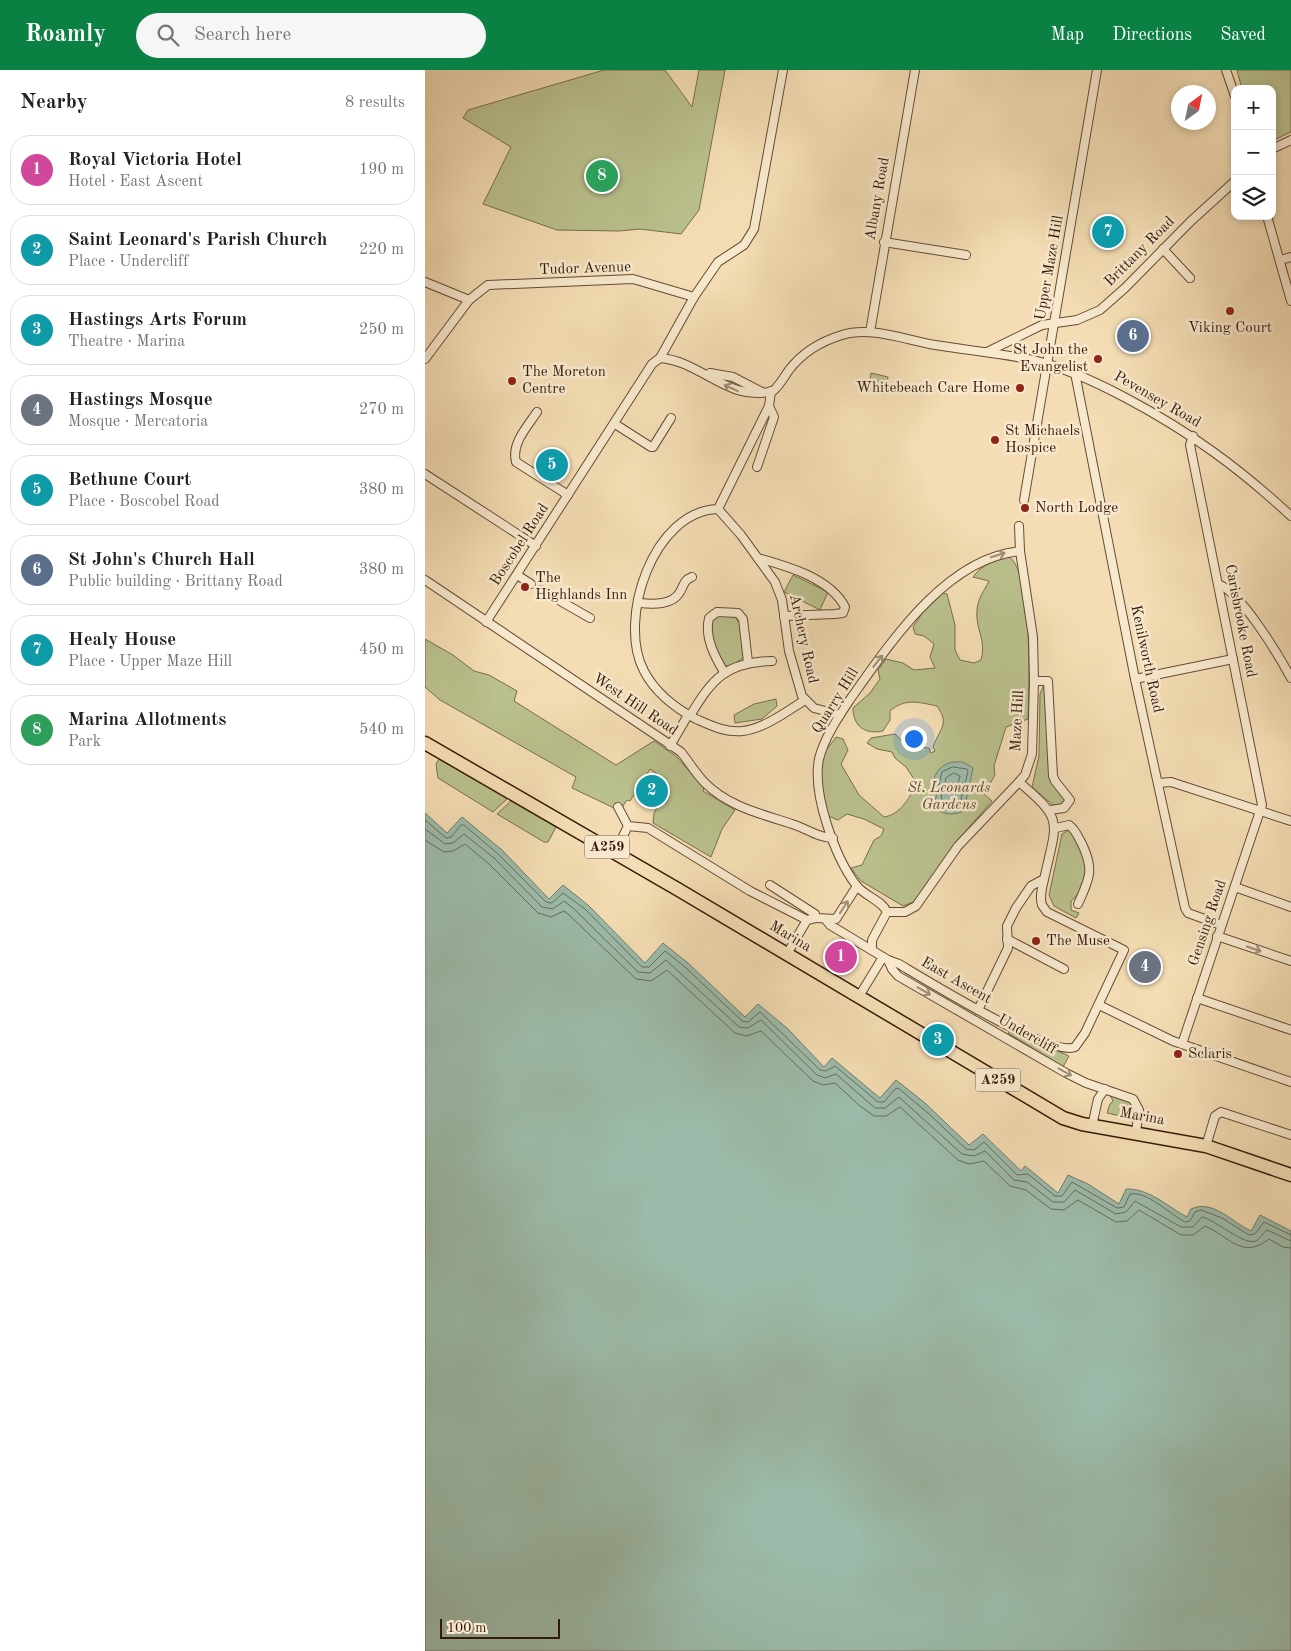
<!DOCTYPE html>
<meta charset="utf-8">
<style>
body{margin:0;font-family:"Old Standard TT",serif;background:#f6f6f6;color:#222}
.controls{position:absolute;right:15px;top:15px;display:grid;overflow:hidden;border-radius:10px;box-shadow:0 2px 8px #0003}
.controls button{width:45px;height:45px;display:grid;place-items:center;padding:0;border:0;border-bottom:1px solid #e0e0e0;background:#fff;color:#222;font:25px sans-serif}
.compass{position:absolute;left:746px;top:15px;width:45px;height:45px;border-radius:50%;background:#fff;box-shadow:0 2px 8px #0003;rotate:33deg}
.scale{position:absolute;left:15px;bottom:12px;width:120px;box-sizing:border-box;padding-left:5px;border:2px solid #351a0b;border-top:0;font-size:14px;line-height:18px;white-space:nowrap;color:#351a0b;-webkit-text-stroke:4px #f8e9ce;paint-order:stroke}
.you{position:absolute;left:488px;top:668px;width:18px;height:18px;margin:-12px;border:4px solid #fff;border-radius:50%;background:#1a73e8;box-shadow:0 0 0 8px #1a73e833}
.badge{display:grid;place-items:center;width:32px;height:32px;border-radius:50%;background:#0b8043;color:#fff;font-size:16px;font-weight:700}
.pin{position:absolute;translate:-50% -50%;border:2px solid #fff;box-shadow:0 1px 5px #0006}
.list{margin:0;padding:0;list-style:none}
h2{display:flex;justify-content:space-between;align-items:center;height:65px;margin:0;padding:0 20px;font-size:21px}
h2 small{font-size:16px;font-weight:400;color:#767676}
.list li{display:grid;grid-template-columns:32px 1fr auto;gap:15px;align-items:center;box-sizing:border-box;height:70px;margin:0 10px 10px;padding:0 10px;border:1px solid #e0e0e0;border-radius:20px}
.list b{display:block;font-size:19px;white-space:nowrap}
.list p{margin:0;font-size:16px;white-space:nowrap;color:#767676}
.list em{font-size:16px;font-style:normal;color:#767676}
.icon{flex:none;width:28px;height:28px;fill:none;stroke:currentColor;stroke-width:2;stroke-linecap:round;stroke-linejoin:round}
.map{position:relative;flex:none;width:866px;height:1581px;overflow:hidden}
header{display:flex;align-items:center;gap:30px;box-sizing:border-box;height:70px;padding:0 25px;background:#0b8043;color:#fff}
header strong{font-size:24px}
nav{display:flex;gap:28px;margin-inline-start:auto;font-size:18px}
.search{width:350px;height:45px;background:#f6f6f6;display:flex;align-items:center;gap:12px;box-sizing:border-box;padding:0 18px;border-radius:28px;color:#767676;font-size:19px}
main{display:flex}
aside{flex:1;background:#fff}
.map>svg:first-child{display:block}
.green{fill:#bac18e;stroke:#786e4c}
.water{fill:#9cbcab;stroke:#737b6b}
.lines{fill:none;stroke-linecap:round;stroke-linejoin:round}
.shore{stroke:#686b5b;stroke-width:1}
.minor-casing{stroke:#654b35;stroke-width:10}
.trunk-casing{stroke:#351a0b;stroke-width:15}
.minor{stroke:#f8e9ce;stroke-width:8}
.trunk{stroke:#f4ddb4;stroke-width:12}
.oneway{stroke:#a08c76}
.poi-dot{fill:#8f2418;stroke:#f8e9ce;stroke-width:2}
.labels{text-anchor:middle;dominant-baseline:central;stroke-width:5;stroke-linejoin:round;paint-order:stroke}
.shield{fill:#f8e9ce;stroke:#705846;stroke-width:1}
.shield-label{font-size:14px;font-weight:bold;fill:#351a0b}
.street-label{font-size:15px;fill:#351a0b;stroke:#f8e9ce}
.poi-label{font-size:15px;fill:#351a0b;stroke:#f8e9ce;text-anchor:start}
.park-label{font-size:15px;font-style:italic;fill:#5d4c32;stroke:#f8e9ce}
</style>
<header>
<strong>Roamly</strong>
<div class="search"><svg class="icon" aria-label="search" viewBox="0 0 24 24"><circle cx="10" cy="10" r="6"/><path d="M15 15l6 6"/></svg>Search here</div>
<nav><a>Map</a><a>Directions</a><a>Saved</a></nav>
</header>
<main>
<aside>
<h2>Nearby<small>8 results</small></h2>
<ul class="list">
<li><span class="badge" style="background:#d1479c">1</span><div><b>Royal Victoria Hotel</b><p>Hotel · East Ascent</p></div><em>190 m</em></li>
<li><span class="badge" style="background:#0f9aa8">2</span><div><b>Saint Leonard's Parish Church</b><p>Place · Undercliff</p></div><em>220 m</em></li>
<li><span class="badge" style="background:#0f9aa8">3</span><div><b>Hastings Arts Forum</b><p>Theatre · Marina</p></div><em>250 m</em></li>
<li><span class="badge" style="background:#6b7280">4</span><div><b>Hastings Mosque</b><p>Mosque · Mercatoria</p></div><em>270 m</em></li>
<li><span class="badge" style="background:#0f9aa8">5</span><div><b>Bethune Court</b><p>Place · Boscobel Road</p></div><em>380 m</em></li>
<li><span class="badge" style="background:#5c6f8a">6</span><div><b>St John's Church Hall</b><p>Public building · Brittany Road</p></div><em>380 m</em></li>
<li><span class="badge" style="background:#0f9aa8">7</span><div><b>Healy House</b><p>Place · Upper Maze Hill</p></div><em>450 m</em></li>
<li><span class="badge" style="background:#2e9e5b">8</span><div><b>Marina Allotments</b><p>Park</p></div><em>540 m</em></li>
</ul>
</aside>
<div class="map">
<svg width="866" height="1581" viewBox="0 0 866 1581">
<rect width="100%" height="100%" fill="#f4ddb4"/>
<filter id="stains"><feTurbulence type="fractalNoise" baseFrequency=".004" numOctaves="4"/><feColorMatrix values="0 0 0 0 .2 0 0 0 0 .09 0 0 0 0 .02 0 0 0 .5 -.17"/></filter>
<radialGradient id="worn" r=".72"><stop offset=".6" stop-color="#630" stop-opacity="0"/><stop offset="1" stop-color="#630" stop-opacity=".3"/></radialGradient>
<g class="green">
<path d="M179,0H240L267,37L274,0H300L274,140L256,164L215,159L194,161L132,160L58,134L86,77L38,48L43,40Z"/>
<path d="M812,0H866V62L847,71V19H817Z"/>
<path d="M446,303L463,307L460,324L443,321Z"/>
<path d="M584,487C608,501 604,620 603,649L581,657L569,696L570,705L559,724L567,731L538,764L496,825L488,832L478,836L436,811L426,798L437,795L449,770L456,766L459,759L439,749L422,744L413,750L403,746C398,727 391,703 399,683C402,678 408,672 411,667L418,669L423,680L416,694L434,725L459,747C475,745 487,726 491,712L481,697L470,688L467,682L452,679L442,673L446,668L470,664L487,681L494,677L504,678L506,683L510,681L508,677C515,658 525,654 512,636C493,632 480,628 465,641V650L458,661C440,665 428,656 428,638L445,623L455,609L453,600L461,589L478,593L489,600L510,598L505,587L509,574L499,566L490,564L488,557L498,542L518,523L522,524L530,555V580L535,590L549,593L556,590C562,570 550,559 552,540C553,528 559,521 564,511L548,507C556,495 571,490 584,487Z"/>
<path d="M368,505L403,522L395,540L359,522Z"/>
<path d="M291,545H309L315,554L320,586L307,596H299C289,584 286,568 285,553Z"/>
<path d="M0,569L28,585L49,601L64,605L92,621L89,631L191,695L229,671L252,687L279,718L278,721L310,740L297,759L286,787L228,753L229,743L235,733H241L244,728L243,716L239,713L241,710L225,699L205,731L202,730L198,736L189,738L147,718L151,707L15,630L0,617Z"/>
<path d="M619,615L621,616L626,708L642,727L640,736L630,737L607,717L614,686L615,624Z"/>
<path d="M351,629L352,636L337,649L310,653L309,645L329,634Z"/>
<path d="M14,689L82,729L68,742L13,708L11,694Z"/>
<path d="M86,731L131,757L123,772H119L72,744Z"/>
<path d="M643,760L648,763C659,789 672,809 646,831V840L654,843L651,848L629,836L624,825L637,764Z"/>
<path d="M585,960L644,986L638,997L583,963Z"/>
<path d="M685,1025L706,1033L710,1041L709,1049L682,1043L685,1034L688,1031Z"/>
</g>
<g class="water">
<path d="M528,692H538L548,698L539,741C524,747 515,744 505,732C507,714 508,696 528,692Z"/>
<path d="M0,743L22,763L37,747L77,780L124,829L138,815L163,835L220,893L238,873L263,893L320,947L333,934L362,958L399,997L407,988L455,1028L471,1010L500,1033L544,1075L558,1064L596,1101L600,1096L633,1123L643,1105L663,1114L694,1134L701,1119C724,1118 743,1137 762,1147L766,1139C788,1129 807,1152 826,1161L835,1145L866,1161V1581H0Z"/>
</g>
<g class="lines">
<g class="shore">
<path d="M528,697L542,699L543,702L534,737C525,742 517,739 510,731L517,702Z"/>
<path d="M529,703L535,706L529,731L520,732L516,728L521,708Z"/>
<path d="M0,750L21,768L26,767L36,755H39L73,784L121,832L127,833L138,823L160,839L217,897H224L240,881L260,897L317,951L323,952L335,942L395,1000L401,1001L410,996L453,1032H459L470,1019L473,1018L503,1043L541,1079L549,1080L559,1072L592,1105L603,1104L630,1126H637L647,1112L692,1138L699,1137L705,1124C723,1121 744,1144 760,1152L765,1151L770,1142L776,1140L797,1148L824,1165L830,1164L839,1152L866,1165"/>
<path d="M0,759L20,774L28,773L39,764L69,788L117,837L128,839L139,831L148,838L213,902L225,903L241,890L314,957L323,958L336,950L392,1005L400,1008L411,1004L450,1038H460L474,1027L537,1084L549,1086L560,1081L589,1110L602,1112L628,1132H639L650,1120L691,1144L701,1142L710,1131L756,1157H768L777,1147C791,1150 819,1176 831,1171C835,1169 838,1163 842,1160L866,1171"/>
<path d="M0,770L19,782L28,781L40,774L64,794L113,843L126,847L139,841L143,844L211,909L226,911L242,900L310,963L321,966L336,961L388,1011L398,1015L410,1013L435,1036L449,1046H461L475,1037L533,1090L544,1094L559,1091L585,1116L601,1120L626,1139L639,1140L653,1130L691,1152L702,1151L714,1140L756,1165H768L780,1156C805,1167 817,1190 844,1169L858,1177L866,1178"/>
</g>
<g class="minor-casing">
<g id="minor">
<path d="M801,0L810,26"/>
<path d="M847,79L866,70"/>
<path d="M842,146L866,231"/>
<path d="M459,172L541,185"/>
<path d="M738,179L765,208"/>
<path d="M855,190L866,187"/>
<path d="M0,212L44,230"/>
<path d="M445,262L490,0"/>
<path d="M562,282L617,255L652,250L675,240L700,218L766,151L810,111"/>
<path d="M235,288C277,291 303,333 348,321C355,315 359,307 364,300C377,283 397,271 417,265C446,256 481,270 510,275C541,280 572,283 603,289C637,296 671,312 701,328C765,362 813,397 866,446"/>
<path d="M0,289L44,230L63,215L208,209L269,227"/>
<path d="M285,303L308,307L337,322"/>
<path d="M650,303L710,609L760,838L763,843L796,855"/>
<path d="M112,342C102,357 86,374 91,392L143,425"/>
<path d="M190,354L226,377H228L246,348"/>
<path d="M332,397L349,347L344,336"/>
<path d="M0,404L111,476"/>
<path d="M599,430L672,0"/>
<path d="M293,439L344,336L346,321"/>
<path d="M333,488C362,496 405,508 420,537L418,543L410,544L359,546"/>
<path d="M92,505L106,514"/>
<path d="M0,510L256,682C264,692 271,704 280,713C304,737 337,744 367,754C381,758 393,768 408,768"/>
<path d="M793,514C816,522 854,586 866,608"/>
<path d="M116,520L165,548"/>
<path d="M213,533C227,534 247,536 255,522C259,515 259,510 267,507"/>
<path d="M61,552L227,294L235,288L269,227L293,192L319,175L329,159L358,0"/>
<path d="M299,602C290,587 279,567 284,548L292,542L313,543L318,549L323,592"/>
<path d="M710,609L808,589"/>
<path d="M609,611H623L628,706L630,711L645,730L639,738L625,740"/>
<path d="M380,630C361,642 340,658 318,661C301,663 287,656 271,649C250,638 230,622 219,601C192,550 228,441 293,439L316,465L350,512L357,530L364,581L377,626L389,638L415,645"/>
<path d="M265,646C287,609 301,592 347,591"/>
<path d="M245,676L263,645"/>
<path d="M733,713L746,712L866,751"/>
<path d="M203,756L223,758L325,821L382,850L391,848"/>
<path d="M631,758L644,755C651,760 653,767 657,774C670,801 664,809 653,834"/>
<path d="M190,782L203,756L193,737"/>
<path d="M345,815L390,844L391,848L411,849L432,816"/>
<path d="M810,817L866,837"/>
<path d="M462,842C457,830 439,826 431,815C410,787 387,724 394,689C399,668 414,646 426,628C466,572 521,488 595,481"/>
<path d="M462,842H480L491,836L533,776L594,712L600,705L607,684L609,611L608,567L595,481L594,456"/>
<path d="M401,850L405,855L463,890L474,894C501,910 627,988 650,977L660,963L699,880L622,842L617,835C614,826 618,814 620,805C632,751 639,750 594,712"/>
<path d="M792,866L866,891"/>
<path d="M582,869L639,899"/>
<path d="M447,880V870L462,842"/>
<path d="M362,884L382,850"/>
<path d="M463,890L467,899L473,906L641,1003L661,1013L708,1029L714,1040L711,1062"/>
<path d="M433,928L458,887"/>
<path d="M772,928L866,960"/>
<path d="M674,935L748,971L866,1012"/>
<path d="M553,940L583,878L582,856L591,838L606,816L619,809"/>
<path d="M757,974L837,735L765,375L768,366"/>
<path d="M667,1056L673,1029L680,1019"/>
<path d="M781,1076L790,1046L796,1042L866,1065"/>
</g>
</g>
<g class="trunk-casing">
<path id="trunk" d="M0,673L254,820L638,1048L657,1054L781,1076L866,1105"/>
</g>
<use href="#minor" class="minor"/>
<use href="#trunk" class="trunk"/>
</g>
<defs><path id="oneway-shaft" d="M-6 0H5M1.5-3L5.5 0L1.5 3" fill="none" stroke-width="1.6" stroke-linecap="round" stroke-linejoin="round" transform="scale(1.25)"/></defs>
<g class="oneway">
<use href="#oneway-shaft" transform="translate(306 318) rotate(-156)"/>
<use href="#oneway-shaft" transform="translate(573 485) rotate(-17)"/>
<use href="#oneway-shaft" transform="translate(453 591) rotate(-51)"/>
<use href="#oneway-shaft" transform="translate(419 837) rotate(-57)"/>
<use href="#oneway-shaft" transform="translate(829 879) rotate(19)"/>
<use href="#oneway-shaft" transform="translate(499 921) rotate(30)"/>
<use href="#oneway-shaft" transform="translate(640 1002) rotate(29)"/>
</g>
<g class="poi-dot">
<circle cx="805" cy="241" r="5"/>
<circle cx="673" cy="289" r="5"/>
<circle cx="87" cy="311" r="5"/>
<circle cx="595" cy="318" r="5"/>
<circle cx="570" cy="370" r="5"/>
<circle cx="600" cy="438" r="5"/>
<circle cx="100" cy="517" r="5"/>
<circle cx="611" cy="871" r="5"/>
<circle cx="753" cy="984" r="5"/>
</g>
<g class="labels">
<g class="shield">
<rect x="159.5" y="765.5" width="45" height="23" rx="4"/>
<rect x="550.5" y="998.5" width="45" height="23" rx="4"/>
</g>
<g class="shield-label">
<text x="182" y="777">A259</text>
<text x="573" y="1010">A259</text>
</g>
<g class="street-label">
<text transform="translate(453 129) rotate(-80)">Albany Road</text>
<text transform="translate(715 182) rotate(-45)">Brittany Road</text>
<text transform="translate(625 198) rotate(-80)">Upper Maze Hill</text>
<text transform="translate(160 199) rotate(-2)">Tudor Avenue</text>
<text transform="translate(732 330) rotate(30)">Pevensey Road</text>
<text transform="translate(95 475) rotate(-57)">Boscobel Road</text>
<text transform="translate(815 551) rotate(79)">Carisbrooke Road</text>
<text transform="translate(378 569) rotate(78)">Archery Road</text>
<text transform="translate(721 589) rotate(78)">Kenilworth Road</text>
<text transform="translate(411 631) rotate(-58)">Quarry Hill</text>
<text transform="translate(210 635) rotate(34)">West Hill Road</text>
<text transform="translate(593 651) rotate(-87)">Maze Hill</text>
<text transform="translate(783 853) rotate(-71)">Gensing Road</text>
<text transform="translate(365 867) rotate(31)">Marina</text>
<text transform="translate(531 911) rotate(30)">East Ascent</text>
<text transform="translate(602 965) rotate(30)">Undercliff</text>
<text transform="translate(717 1047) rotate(10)">Marina</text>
</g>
<g class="poi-label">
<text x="805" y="258" text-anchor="middle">Viking Court</text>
<text x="663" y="280" text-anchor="end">St John the<tspan x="663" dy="17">Evangelist</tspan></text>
<text x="97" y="302">The Moreton<tspan x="97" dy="17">Centre</tspan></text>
<text x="585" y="318" text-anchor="end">Whitebeach Care Home</text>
<text x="580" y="361">St Michaels<tspan x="580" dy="17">Hospice</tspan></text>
<text x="610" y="438">North Lodge</text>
<text x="110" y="508">The<tspan x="110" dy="17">Highlands Inn</tspan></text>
<text x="621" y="871">The Muse</text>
<text x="763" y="984">Sclaris</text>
</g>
<g class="park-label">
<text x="524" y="718">St. Leonards<tspan x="524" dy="17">Gardens</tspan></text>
</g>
</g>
<rect width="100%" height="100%" filter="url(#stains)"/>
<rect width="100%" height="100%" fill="url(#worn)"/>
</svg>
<div class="controls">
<button>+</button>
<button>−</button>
<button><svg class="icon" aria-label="layers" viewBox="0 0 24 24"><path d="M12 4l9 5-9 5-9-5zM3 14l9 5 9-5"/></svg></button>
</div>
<svg class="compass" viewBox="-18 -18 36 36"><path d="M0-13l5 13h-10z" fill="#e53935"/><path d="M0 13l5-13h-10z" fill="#767676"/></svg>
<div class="scale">100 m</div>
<div class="you"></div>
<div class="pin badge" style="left:416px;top:887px;background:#d1479c">1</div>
<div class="pin badge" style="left:227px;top:721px;background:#0f9aa8">2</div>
<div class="pin badge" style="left:513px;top:970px;background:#0f9aa8">3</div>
<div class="pin badge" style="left:720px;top:897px;background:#6b7280">4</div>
<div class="pin badge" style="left:127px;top:395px;background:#0f9aa8">5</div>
<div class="pin badge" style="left:708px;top:266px;background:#5c6f8a">6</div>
<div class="pin badge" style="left:683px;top:162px;background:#0f9aa8">7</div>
<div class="pin badge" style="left:177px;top:106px;background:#2e9e5b">8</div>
</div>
</main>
